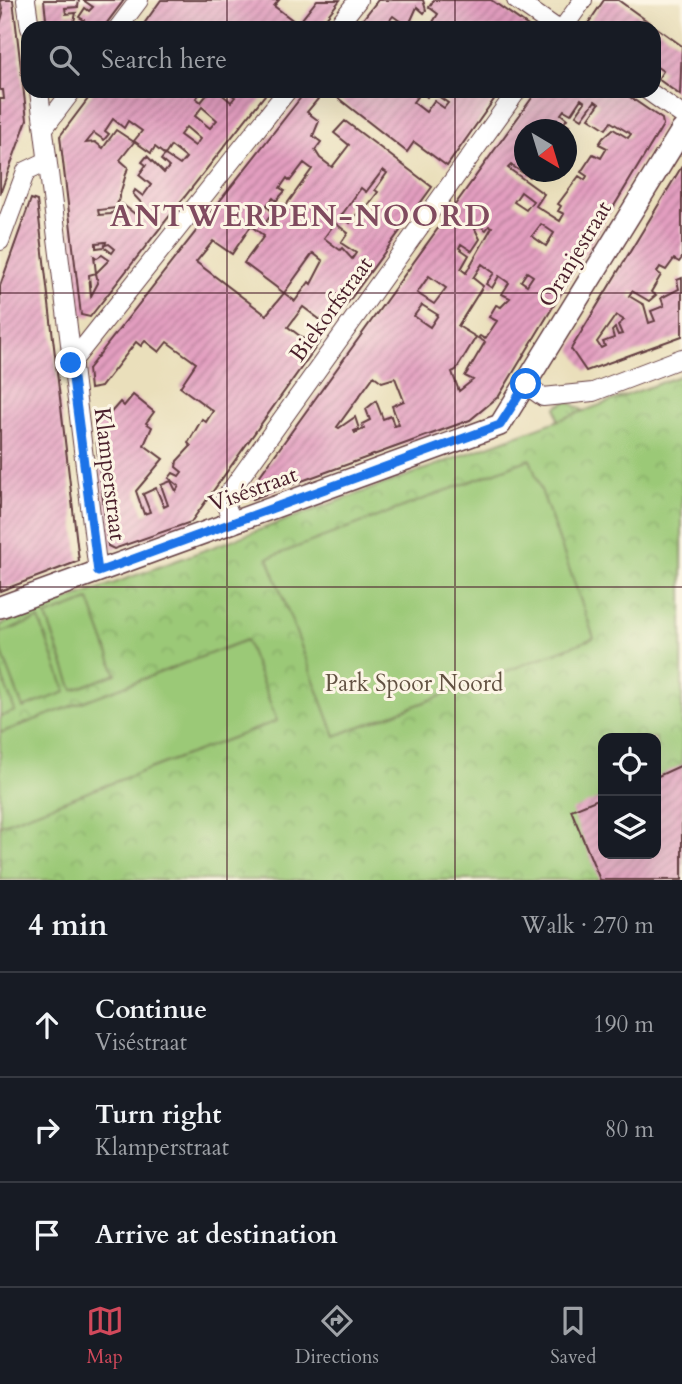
<!DOCTYPE html>
<meta charset="utf-8">
<style>
body{margin:0;font-family:Cardo,serif;background:#20242c;color:#f1f3f6}
.controls{position:absolute;right:21px;bottom:21px;display:grid;overflow:hidden;border-radius:14px;box-shadow:0 7px 28px #0002}
.controls button{width:63px;height:63px;display:grid;place-items:center;padding:0;border:0;border-bottom:2px solid #363941;background:#171b24;color:#f1f3f6;font:35px sans-serif}
.compass{position:absolute;left:514px;top:119px;width:63px;height:63px;border-radius:50%;background:#171b24;box-shadow:0 7px 28px #0002;rotate:142deg}
.stop{position:absolute;width:21px;height:21px;margin:-16px;border:5px solid #1a73e8;border-radius:50%;background:#fff}
.stop.end{background:#1a73e8;border-color:#fff;box-shadow:0 2px 7px #0008}
.list{margin:0;padding:0;list-style:none}
h2{display:flex;justify-content:space-between;align-items:center;height:91px;margin:0;padding:0 28px;font-size:30px}
h2 small{font-size:23px;font-weight:400;color:#9ea1a6}
.list li{display:grid;grid-template-columns:46px 1fr auto;gap:21px;align-items:center;box-sizing:border-box;height:105px;padding:0 28px;border-top:2px solid #363941}
.list b{display:block;font-size:26px;white-space:nowrap}
.list p{margin:0;font-size:23px;white-space:nowrap;color:#9ea1a6}
.list em{font-size:23px;font-style:normal;color:#9ea1a6}
.icon{flex:none;width:38px;height:38px;fill:none;stroke:currentColor;stroke-width:2;stroke-linecap:round;stroke-linejoin:round}
.map{position:relative;flex:none;width:682px;height:880px;overflow:hidden}
.search{position:absolute;background:#171b24;box-shadow:0 7px 28px #0002;left:21px;right:21px;top:21px;height:77px;display:flex;align-items:center;gap:18px;box-sizing:border-box;padding:0 24px;border-radius:21px;color:#9ea1a6;font-size:26px}
.sheet{height:406px;background:#171b24}
nav{display:flex;justify-content:space-around;align-items:center;box-sizing:border-box;height:98px;border-top:2px solid #363941;background:#171b24;font-size:19px;color:#9ea1a6}
nav a{display:grid;justify-items:center;gap:4px}
nav .on{color:#d1495b}
.map>svg:first-child{display:block}
.grass{fill:url(#grass-tufts);stroke:#727451;stroke-width:2}
.park{fill:url(#park-crowns);stroke:#727451;stroke-width:2;fill-rule:evenodd}
.pitch{fill:#9bc977;stroke:#727451;stroke-width:2}
.building{fill:url(#building-hatch);fill-rule:evenodd}
.lines{fill:none;stroke-linecap:round;stroke-linejoin:round}
.minor-casing{stroke:#623c41;stroke-width:20}
.tertiary-casing{stroke:#623c41;stroke-width:24}
.minor{stroke:#fff;stroke-width:18}
.tertiary{stroke:#fff;stroke-width:21}
.route{stroke:#1a73e8;stroke-width:9}
.grid{fill:none;stroke:#4a1f2b;stroke-width:2;stroke-opacity:0.55}
.labels{text-anchor:middle;dominant-baseline:central;stroke-width:6;stroke-linejoin:round;paint-order:stroke}
.street-label{font-size:23px;fill:#4a1f2b;stroke:#fcf5e5}
.park-label{font-size:23px;fill:#625242;stroke:#fcf5e5}
.district-label{font-size:30px;font-weight:bold;letter-spacing:2px;fill:#804b5f;stroke:#fcf5e5}
</style>
<div class="map">
<svg width="682" height="880" viewBox="0 0 682 880">
<defs>
<pattern id="grass-tufts" width="24" height="20" patternUnits="userSpaceOnUse" patternTransform="scale(1.75)"><rect width="24" height="20" fill="#9bc977"/><path d="M3 7l-1-3M5 7V3M7 7l1-3M15 17l-1-3M17 17v-4M19 17l1-3" fill="none" stroke="#87ac67"/></pattern>
<pattern id="park-crowns" width="20" height="18" patternUnits="userSpaceOnUse" patternTransform="scale(1.75)"><rect width="20" height="18" fill="#9bc977"/><path d="M2 6a3 3 0 1 1 6 0M12 15a3 3 0 1 1 6 0" fill="none" stroke="#87ac67"/></pattern>
<pattern id="building-hatch" width="6" height="6" patternUnits="userSpaceOnUse" patternTransform="scale(1.75)"><rect width="6" height="6" fill="#e39ec0"/><path d="M-1 1l2-2M0 6l6-6M5 7l2-2" fill="none" stroke="#ba809c"/></pattern>
</defs>
<rect width="100%" height="100%" fill="#fcf5e5"/>
<filter id="ink" filterUnits="userSpaceOnUse"><feTurbulence type="fractalNoise" baseFrequency=".0143" numOctaves="2"/><feDisplacementMap in="SourceGraphic" scale="14" xChannelSelector="R" yChannelSelector="G"/><feConvolveMatrix kernelMatrix="1 2 1 2 8 2 1 2 1" color-interpolation-filters="sRGB"/></filter>
<filter id="wash" filterUnits="userSpaceOnUse"><feTurbulence type="fractalNoise" baseFrequency=".00686" numOctaves="4" result="noise"/><feDisplacementMap in="SourceGraphic" scale="28" xChannelSelector="R" yChannelSelector="G"/><feGaussianBlur stdDeviation="1.57" result="paint"/><feColorMatrix in="noise" values="0 0 0 0 0 0 0 0 0 0 0 0 0 0 0 0 0 1.4 0 .05"/><feComposite in="paint" operator="in"/></filter>
<g filter="url(#wash)">
<rect width="100%" height="100%" fill="#eadfbb"/>
<path class="grass" d="M567,401L584,411L558,421L556,407Z"/>
<path class="park" d="M682,375V880H0V625ZM603,738H656V854H603Z"/>
<g class="pitch">
<path d="M530,459L594,638L335,736L268,558Z"/>
<path d="M89,600L116,674L73,690L46,616Z"/>
<path d="M39,619L66,692L23,708L0,647V633Z"/>
<path d="M246,640L277,721L0,825V733Z"/>
<path d="M0,671L15,711L0,717Z"/>
</g>
<g id="blocks">
<g class="building">
<path d="M0,0H13L27,120L0,194V99H4L3,90H0V24L3,13Z"/>
<path d="M44,0H79L78,7L65,8L66,14L76,13L73,26L47,28Z"/>
<path d="M83,0H124L103,28H78L84,20L79,17L85,8L89,11L93,7Z"/>
<path d="M161,0H279L274,6L298,24L317,0H340L318,28H141Z"/>
<path d="M378,0H423L426,10L424,13L417,7L408,27L393,16L389,21L398,28H356Z"/>
<path d="M434,0H491L531,28H441L433,22L438,14L429,7Z"/>
<path d="M604,0H618L682,46L680,95L658,79L663,71L654,65V28H585Z"/>
<path d="M94,91H202L196,98L201,102L210,91H218L231,102L235,97L227,91H268L90,317L81,315L60,136ZM202,107L217,120L210,128L195,116ZM113,119L124,128L128,121L142,131L134,141L151,153L155,147L165,155L171,146L186,158L180,165L165,155L161,160L169,167L164,173L147,156L142,162L146,165L139,175L151,185L143,196L135,190L133,194L146,208L139,217L122,204L111,214L99,215L98,210L116,208L128,167L120,160L134,142L116,130L103,148L95,142L86,143L94,133L104,140L109,134L105,131ZM186,127L200,139L195,146L180,135ZM106,242L105,245L109,244L115,249L112,253L104,247L96,248V243ZM102,255L109,260L96,273L94,256L97,258ZM96,273L98,283L91,296L89,275Z"/>
<path d="M306,91L318,99L307,112L319,121L313,136L321,142L315,150L320,158L332,167L349,145L334,133L345,121L432,187L330,327L303,307L288,327L312,345L318,338L321,340L191,522L114,549L108,546L94,419L106,418L120,402L124,406L133,395L154,412L146,423L152,427L144,445L163,459L136,491L144,514L150,512L143,494L156,488L164,507L168,505L161,485L171,481L176,491L179,486L169,478L173,473L179,476L182,472L176,467L177,461L191,446L188,443L202,419L206,422L213,411L180,387L196,363L167,342L159,352L145,341L141,346L136,342L101,387L90,389L88,369ZM304,163L312,169L271,226L266,222L273,212L266,206L273,198L276,201L285,191L280,188L287,178L290,181ZM383,170L387,173L375,190L378,192L360,216L357,214L350,223L341,216L361,188L366,192ZM335,223L348,233L341,243L356,253L352,259L342,248L340,250L324,238ZM251,226L264,236L244,263L284,293L313,253L323,261L311,284L309,282L295,301L284,293L266,315L196,262L213,241L232,254Z"/>
<path d="M329,91H431L427,97L421,92L413,102L426,112L434,101L444,108L448,103L431,91H500L447,166L414,142L407,152Z"/>
<path d="M537,91H621L662,119L663,125L499,396L470,420L252,499L248,492ZM581,99L585,102L576,115L582,119L595,101L599,104L589,118L606,129L611,122L631,134L628,138L613,129L603,138L599,144L607,148L601,158L593,154L581,172L587,176L585,180L579,176L558,204L561,206L558,211L564,214L560,221L536,206L544,194L508,168L511,165L529,177L533,172H524V155L520,152L524,149V130H566L569,126L564,123L567,119L561,114L564,110L571,114ZM521,192L533,201L526,210L514,202ZM541,224L554,233L546,246L532,236ZM478,225L486,230L489,226L492,227L466,273L461,269L469,255L459,248L461,244L472,251L480,239L475,229ZM482,264L494,273L486,284L492,288L499,276L509,283L502,294L510,298L501,307L496,305L489,317L497,321L485,339L480,336L478,338L485,342L465,376L473,380L459,391L452,372L456,370L476,337L458,326L483,286L473,278ZM527,272L533,276L527,285L521,281ZM429,276L446,288L434,304L417,293ZM422,305L438,315L430,327L414,316ZM374,376L382,382L395,378L404,401L392,406L399,425L394,426L391,416L383,419L376,401L366,409L370,420L362,424L364,429L355,433L354,431L359,429L355,417L339,428L337,427Z"/>
<path d="M682,166V258L679,262L674,259L666,270L660,267L657,272L661,275L651,292L656,295L649,301L632,291L629,296L644,305L649,323L655,321L651,311L664,306L661,298L679,289L677,280L682,278V336L586,371L571,349ZM616,315L624,320L618,325L622,334L618,335L615,328L612,331L614,338L603,342L605,346L601,348L597,342Z"/>
<path d="M31,199L37,201L79,561L0,591V286Z"/>
<path d="M682,765V880H600L571,810L603,797V854H656V777Z"/>
</g>
</g>
</g>
<g filter="url(#ink)">
<use href="#blocks" fill-opacity="0" stroke="#623c41" stroke-width="2"/>
<g class="lines">
<g class="minor-casing">
<g id="minor">
<path d="M26,0L30,28"/>
<path d="M516,0L556,28"/>
<path d="M118,28L139,0"/>
<path d="M336,28L358,0"/>
<path d="M563,28L583,0"/>
<path d="M39,91L98,572"/>
<path d="M648,91L682,115"/>
<path d="M44,128L72,91"/>
<path d="M0,241L26,171L47,161"/>
<path d="M71,363L287,91"/>
<path d="M526,385L543,397L593,392L682,358"/>
<path d="M233,524L224,500L517,91"/>
</g>
</g>
<g class="tertiary-casing">
<path id="tertiary" d="M0,607L500,425L682,130"/>
</g>
<use href="#minor" class="minor"/>
<use href="#tertiary" class="tertiary"/>
</g>
</g>
<g class="lines" filter="url(#ink)">
<path class="route" d="M71,363L98,572L500,425L526,384"/>
</g>
<path class="grid" d="M227,0V28M455,0V28M227,91V880M455,91V880M0,293H682M0,587H682"/>
<g class="labels">
<g class="street-label">
<text transform="translate(575 254) rotate(-59)">Oranjestraat</text>
<text transform="translate(331 309) rotate(-54)">Biekorfstraat</text>
<text transform="translate(110 474) rotate(83)">Klamperstraat</text>
<text transform="translate(253 489) rotate(-20)">Viséstraat</text>
</g>
<g class="park-label">
<text x="414" y="683">Park Spoor Noord</text>
</g>
<g class="district-label">
<text x="301" y="216">ANTWERPEN-NOORD</text>
</g>
</g>
</svg>
<div class="controls">
<button><svg class="icon" aria-label="locate" viewBox="0 0 24 24"><circle cx="12" cy="12" r="6"/><path d="M12 2v4M12 18v4M2 12h4M18 12h4"/></svg></button>
<button><svg class="icon" aria-label="layers" viewBox="0 0 24 24"><path d="M12 4l9 5-9 5-9-5zM3 14l9 5 9-5"/></svg></button>
</div>
<svg class="compass" viewBox="-18 -18 36 36"><path d="M0-13l5 13h-10z" fill="#e53935"/><path d="M0 13l5-13h-10z" fill="#9ea1a6"/></svg>
<div class="stop" style="left:526px;top:384px"></div>
<div class="stop end" style="left:71px;top:363px"></div>
<div class="search"><svg class="icon" aria-label="search" viewBox="0 0 24 24"><circle cx="10" cy="10" r="6"/><path d="M15 15l6 6"/></svg>Search here</div>
</div>
<section class="sheet">
<h2>4 min<small>Walk · 270 m</small></h2>
<ul class="list">
<li><svg class="icon" aria-label="ahead" viewBox="0 0 24 24"><path d="M12 20V5M6 11l6-6 6 6"/></svg><div><b>Continue</b><p>Viséstraat</p></div><em>190 m</em></li>
<li><svg class="icon" aria-label="right" viewBox="0 0 24 24"><path d="M7 20v-9h11M14 6l5 5-5 5"/></svg><div><b>Turn right</b><p>Klamperstraat</p></div><em>80 m</em></li>
<li><svg class="icon" aria-label="arrive" viewBox="0 0 24 24"><path d="M6 21V4h12l-3 4 3 4H6"/></svg><div><b>Arrive at destination</b></div></li>
</ul>
</section>
<nav>
<a class="on"><svg class="icon" aria-label="map" viewBox="0 0 24 24"><path d="M3 6l6-2 6 2 6-2v14l-6 2-6-2-6 2zM9 4v14M15 6v14"/></svg>Map</a>
<a><svg class="icon" aria-label="directions" viewBox="0 0 24 24"><path d="M12 3l9 9-9 9-9-9zM9 14v-3h6M13 9l2 2-2 2"/></svg>Directions</a>
<a><svg class="icon" aria-label="saved" viewBox="0 0 24 24"><path d="M7 4h10v16l-5-4-5 4z"/></svg>Saved</a>
</nav>
